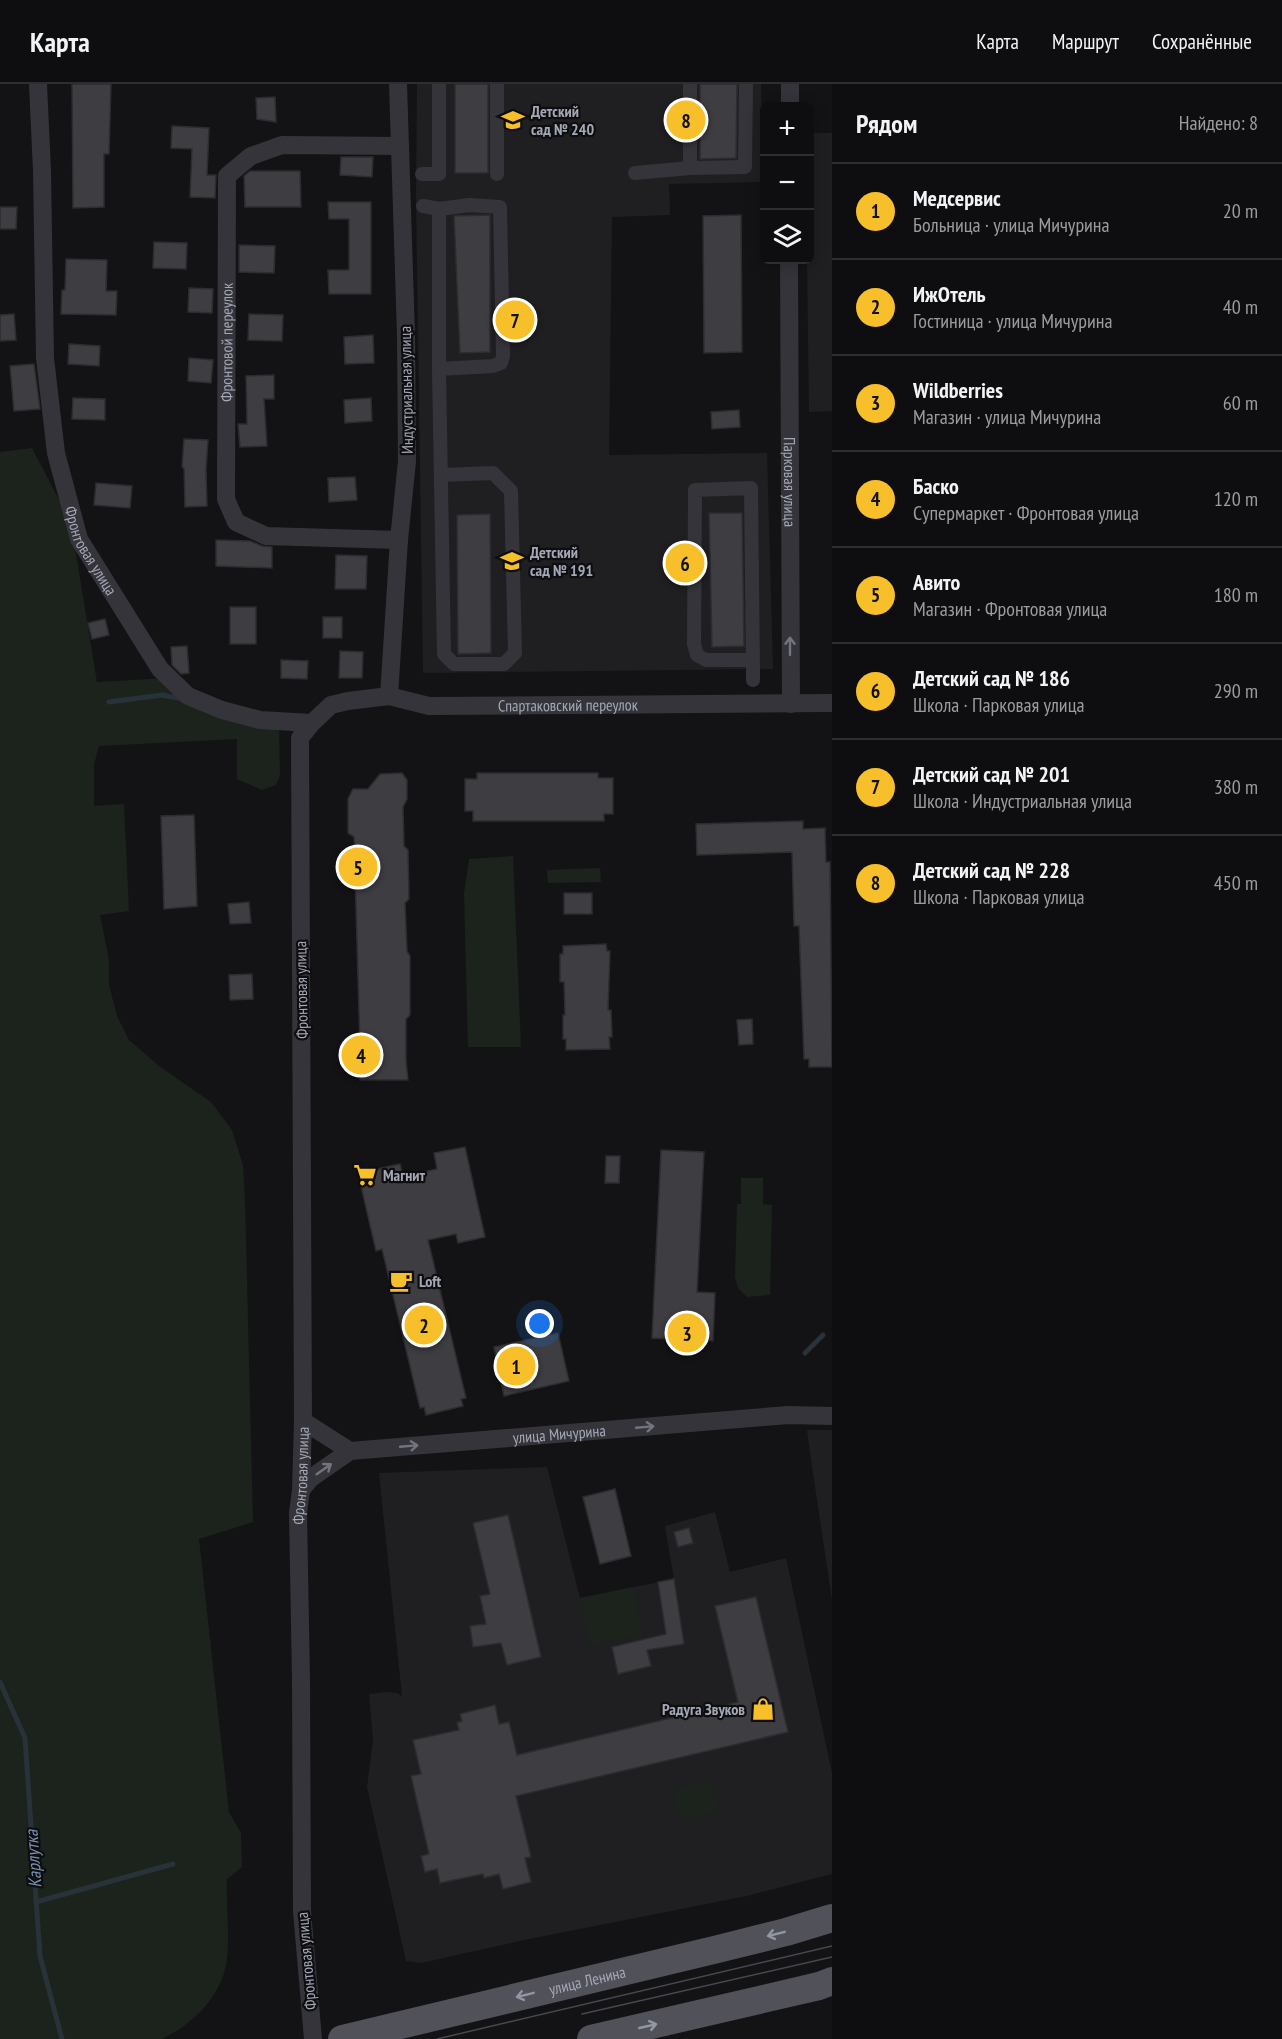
<!DOCTYPE html>
<html lang="ru">
<meta charset="utf-8">
<style>
body{margin:0;font-family:"PT Sans Narrow",sans-serif;background:#171719;color:#f1f3f6}
.controls{position:absolute;right:18px;top:18px;display:grid;overflow:hidden;border-radius:9px;box-shadow:0 3px 15px #0003}
.controls button{width:54px;height:54px;display:grid;place-items:center;padding:0;border:0;border-bottom:2px solid #2e2e30;background:#0e0e10;color:#f1f3f6;font:30px sans-serif}
.you{position:absolute;left:540px;top:1240px;width:21px;height:21px;margin:-15px;border:4px solid #fff;border-radius:50%;background:#1a73e8;box-shadow:0 0 0 9px #1a73e833}
.badge{display:grid;place-items:center;width:39px;height:39px;border-radius:50%;background:#f7bf29;color:#111;font-size:20px;font-weight:700}
.pin{position:absolute;translate:-50% -50%;border:3px solid #fff;box-shadow:0 2px 6px #0006}
.list{margin:0;padding:0;list-style:none}
h2{display:flex;justify-content:space-between;align-items:center;height:78px;margin:0;padding:0 24px;font-size:26px}
h2 small{font-size:20px;font-weight:400;color:#9b9c9f}
.list li{display:grid;grid-template-columns:39px 1fr auto;gap:18px;align-items:center;box-sizing:border-box;height:96px;padding:0 24px;border-top:2px solid #2e2e30}
.list b{display:block;font-size:22px;white-space:nowrap}
.list p{margin:0;font-size:20px;white-space:nowrap;color:#9b9c9f}
.list em{font-size:20px;font-style:normal;color:#9b9c9f}
.icon{flex:none;width:33px;height:33px;fill:none;stroke:currentColor;stroke-width:2;stroke-linecap:round;stroke-linejoin:round}
.map{position:relative;flex:none;width:832px;height:1955px;overflow:hidden}
header{display:flex;align-items:center;gap:36px;box-sizing:border-box;height:84px;padding:0 30px;background:#0e0e10;border-bottom:2px solid #2e2e30}
header strong{font-size:28px}
nav{display:flex;gap:33px;margin-inline-start:auto;font-size:21px}
main{display:flex}
aside{flex:1;background:#0e0e10}
.map>svg:first-child{display:block}
.built{fill:#1f1f22;fill-rule:evenodd}
.green{fill:#1b231c}
.lines{fill:none;stroke-linecap:round;stroke-linejoin:round}
.stream{stroke:#293139;stroke-width:5}
.building{fill:#3d3d42;stroke:#2d2d31;stroke-width:1.5}
.pedestrian{stroke:#34343a;stroke-width:14}
.minor{stroke:#34343a;stroke-width:18}
.primary{stroke:#505159;stroke-width:28}
.tram{stroke:#47484f;stroke-width:1.5}
.oneway{stroke:#72747e}
.oneway2{stroke:#9397a3}
.labels{text-anchor:middle;dominant-baseline:central;stroke-width:4.5;stroke-linejoin:round;paint-order:stroke}
.poi-label{font-size:16px;font-weight:bold;fill:#a4a8b6;stroke:#0e0e10;text-anchor:start}
.street-label{font-size:16px;fill:#a4a8b6;stroke:#0e0e10}
.water-label{font-size:18px;font-style:italic;fill:#7a94b2;stroke:#0e0e10}
</style>
<header>
<strong>Карта</strong>
<nav><a>Карта</a><a>Маршрут</a><a>Сохранённые</a></nav>
</header>
<main>
<div class="map">
<svg width="832" height="1955" viewBox="0 0 832 1955">
<rect width="100%" height="100%" fill="#131315"/>
<g class="built">
<path d="M417,0H761L763,98L669,100L670,131L612,133L609,371L767,369L773,585L423,589L416,113Z"/>
<path d="M810,49H832V327L809,328L807,176H810Z"/>
<path d="M807,1346H832V1516L809,1362Z"/>
<path d="M547,1383L580,1514L674,1495L665,1442L715,1428L730,1488L786,1474L832,1689V1790L747,1812L524,1856L421,1879L406,1877L367,1703L373,1655L369,1610L386,1608L397,1609L402,1612L379,1389ZM644,1555L651,1582L618,1590L612,1563Z"/>
</g>
<g class="green">
<path d="M32,364L71,439L97,598L168,594L279,642L280,691L276,701L262,706L237,695V655L99,662L94,681V722L124,720L129,827L100,831L109,876V901L117,932L129,956L159,982L211,1018L232,1046L243,1081L245,1116L253,1438L199,1455L229,1728L241,1749L242,1783L227,1795C226,1821 230,1849 227,1875C223,1911 193,1941 161,1955H0V368Z"/>
<path d="M513,772L521,963H468L464,810L469,775Z"/>
<path d="M600,784L601,798L548,799L547,786Z"/>
<path d="M741,1094H763V1120L772,1121L770,1211L747,1213L738,1204L735,1193L737,1120H741Z"/>
<path d="M633,1503L643,1550L590,1562L580,1514Z"/>
<path d="M710,1696L718,1726L680,1736L672,1707Z"/>
</g>
<g class="lines">
<g class="stream">
<path d="M109,618L162,611L183,615"/>
<path d="M805,1269L823,1251"/>
<path d="M0,1598L25,1654L40,1872L62,1955"/>
<path d="M36,1818L173,1780"/>
</g>
</g>
<g class="building">
<path d="M72,0H111L109,70H104V123L73,124Z"/>
<rect x="455" y="0" width="33" height="89"/>
<path d="M700,0H737L736,74L700,75Z"/>
<path d="M275,13L276,38L257,35L256,14Z"/>
<path d="M172,42L209,44L207,91H216L215,114L190,113L192,65L171,64Z"/>
<path d="M341,73H373L372,93L340,91Z"/>
<path d="M250,87H300L301,123H245L244,92Z"/>
<path d="M328,118H371V210H329L328,186H349V135H329Z"/>
<path d="M0,123H17L16,145H0Z"/>
<path d="M490,131V268L460,269L454,132Z"/>
<path d="M741,131L742,268L704,269L703,132Z"/>
<path d="M154,158L187,159L186,185L153,184Z"/>
<path d="M239,161L275,162L274,189L239,188Z"/>
<path d="M66,175L107,176L106,207H117L116,231L61,230L62,206H65Z"/>
<path d="M189,204L213,205L212,229L188,228Z"/>
<path d="M14,230L16,256L0,257V231Z"/>
<path d="M249,230L283,231L282,257L248,256Z"/>
<path d="M373,251L374,279L345,280L344,253Z"/>
<path d="M69,260L100,262L99,282L68,280Z"/>
<path d="M189,274L213,276L211,299L188,297Z"/>
<path d="M34,280L40,325L14,327L10,282Z"/>
<path d="M274,291V315H264L267,362L240,363L238,340H247L246,292Z"/>
<path d="M73,314L105,315V336L72,335Z"/>
<path d="M371,314L372,337L345,339L344,316Z"/>
<path d="M739,326L740,343L712,345L711,328Z"/>
<path d="M184,355L208,356L206,385L207,422L185,423L184,384L182,383Z"/>
<path d="M355,393L357,416L329,418L328,394Z"/>
<path d="M96,399L132,402L130,424L94,421Z"/>
<path d="M709,429H742L744,562L712,563Z"/>
<path d="M490,430L491,569L458,570L457,431Z"/>
<path d="M216,456L250,457L262,462L272,463V484L216,482Z"/>
<path d="M336,471L367,472L366,505H335Z"/>
<rect x="230" y="523" width="26" height="37"/>
<rect x="323" y="533" width="19" height="21"/>
<path d="M105,535L109,551L92,555L88,539Z"/>
<path d="M187,562L189,589L181,590L172,581L171,563Z"/>
<path d="M340,567L363,568L362,594H339Z"/>
<path d="M281,576L308,577L307,595L281,594Z"/>
<path d="M402,689L407,696V715L403,723L404,762L408,766L409,815L405,819L407,867L410,872V931L406,935V977L408,996H360V985L356,982V966L360,964L354,753L348,749V715L353,705H368L380,690Z"/>
<path d="M477,689H598V694H613V730H604V737H473V727H465V695H477Z"/>
<path d="M194,731L197,822L164,825L161,732Z"/>
<path d="M803,737V745L825,744L826,778H830L832,983H809V975H804L799,842H794L792,768L697,771L696,740Z"/>
<rect x="564" y="809" width="28" height="21"/>
<path d="M249,818L251,839L230,840L228,820Z"/>
<path d="M606,860L607,867H610L608,926H611L612,953H609L610,965L566,966V955H563V931H565L564,898H560V870H563V862Z"/>
<path d="M252,890L253,915L230,916L229,891Z"/>
<path d="M752,935L753,960L739,961L737,936Z"/>
<path d="M465,1063L485,1153L458,1159L456,1150L428,1156L466,1314L461,1315L463,1322L426,1331L424,1323L420,1324L382,1165L376,1167L358,1089L400,1080L403,1092L437,1085L434,1069Z"/>
<path d="M661,1066L704,1068L697,1208L715,1209L713,1257L652,1254Z"/>
<path d="M606,1072H620L619,1099H605Z"/>
<path d="M558,1249L569,1297L504,1312L494,1263Z"/>
<path d="M615,1405L631,1472L600,1480L583,1413Z"/>
<path d="M508,1431L541,1573L507,1581L501,1559L473,1563L470,1542L486,1540L480,1512L490,1510L473,1439Z"/>
<path d="M689,1444L693,1459L678,1463L674,1448Z"/>
<path d="M674,1495L684,1560L647,1566L651,1582L618,1590L612,1563L666,1550L658,1498Z"/>
<path d="M756,1513L788,1648L516,1712L531,1773L525,1774L531,1798L503,1805L499,1790L484,1794L483,1790L440,1799L437,1785L425,1788L421,1772L429,1770L411,1692L421,1690L413,1656L459,1646L457,1639L462,1637L460,1630L495,1621L499,1640L509,1638L517,1671L738,1618L715,1522Z"/>
</g>
<g class="lines">
<g class="pedestrian">
<path d="M690,84V0"/>
<path d="M635,89L690,84L745,83L746,0"/>
<path d="M422,90H439V0"/>
<path d="M497,90V0"/>
<path d="M423,122L439,125L469,121L500,123L503,272L501,279L493,282L439,285V125"/>
<path d="M439,285L444,570L454,580H504L515,569L511,407L493,389L441,391"/>
<path d="M753,576H706L697,571L694,560L695,406L751,404L753,585V596"/>
</g>
<g class="minor">
<path id="s1" d="M38,0L42,87L45,274L56,369L79,455L160,585L188,612L222,626L260,636L312,639"/>
<path d="M790,22V0"/>
<path id="s2" d="M789,176L791,620"/>
<path id="s3" d="M399,456L266,452L236,438L226,415L227,92L251,72L282,61L400,62"/>
<path d="M389,612L399,456L407,377L406,251L398,0"/>
<path d="M303,1337L350,1367"/>
<path id="s4" d="M301,1406L311,1394L350,1367L788,1331L832,1332"/>
<path id="s5" d="M313,1955L302,1827L301,1596L298,1429L301,1406L303,1337L300,654L312,639L331,621L348,617L389,612L429,622L832,619"/>
</g>
<g class="primary">
<path id="s6" d="M342,1955L718,1865L786,1848L832,1834"/>
<path d="M591,1955L819,1902L832,1897"/>
</g>
<g class="tram">
<path d="M582,1930L832,1873"/>
<path d="M437,1955L832,1862"/>
</g>
</g>
<defs><path id="oneway-shaft" d="M-6 0H5M1.5-3L5.5 0L1.5 3" fill="none" stroke-width="1.6" stroke-linecap="round" stroke-linejoin="round" transform="scale(1.5)"/></defs>
<g class="oneway">
<use href="#oneway-shaft" transform="translate(790 562) rotate(-90)"/>
<use href="#oneway-shaft" transform="translate(645 1343) rotate(-5)"/>
<use href="#oneway-shaft" transform="translate(409 1362) rotate(-5)"/>
<use href="#oneway-shaft" transform="translate(324 1385) rotate(-35)"/>
</g>
<g class="oneway2">
<use href="#oneway-shaft" transform="translate(776 1850) rotate(166)"/>
<use href="#oneway-shaft" transform="translate(525 1911) rotate(166)"/>
<use href="#oneway-shaft" transform="translate(648 1942) rotate(-13)"/>
</g>
<defs>
<g id="school-bare" transform="scale(1.8)"><path d="M0-5L7-2L0 1L-7-2ZM-4 1L0 2.5L4 1V4Q0 6-4 4Z" fill="#f7bf29" stroke="#0e0e10" stroke-width="2.5" paint-order="stroke"/></g>
<g id="supermarket-bare" transform="scale(1.8)"><path d="M-6-5.5h2.5l.6 2H6L4.5 2H-2.5L-4.4-4H-6ZM-1.5 3.2a1.3 1.3 0 1 0 .1 0ZM3 3.2a1.3 1.3 0 1 0 .1 0Z" fill="#f7bf29" stroke="#0e0e10" stroke-width="2.5" paint-order="stroke"/></g>
<g id="cafe-bare" transform="scale(1.8)"><path d="M-5.5-4.5H6V0H3Q3 3.5 0 3.5H-2.5Q-5.5 3.5-5.5 0ZM3-3.2v2h1.7v-2ZM-6 4.5H4V6H-6Z" fill="#f7bf29" stroke="#0e0e10" stroke-width="2.5" paint-order="stroke"/></g>
<g id="shop-bare" transform="scale(1.8)"><path d="M-5-2.5h2.3a2.7 3.5 0 0 1 5.4 0H5L5.5 6h-11ZM-1.5-2.5h3a1.5 2.3 0 0 0-3 0Z" fill="#f7bf29" stroke="#0e0e10" stroke-width="2.5" paint-order="stroke"/></g>
</defs>
<g fill-rule="evenodd">
<use href="#school-bare" x="513" y="36"/>
<use href="#school-bare" x="512" y="477"/>
<use href="#supermarket-bare" x="365" y="1091"/>
<use href="#cafe-bare" x="401" y="1197"/>
<use href="#shop-bare" x="763" y="1625"/>
</g>
<g class="labels">
<g class="poi-label">
<text x="531" y="27">Детский<tspan x="531" dy="18">сад № 240</tspan></text>
<text x="530" y="468">Детский<tspan x="530" dy="18">сад № 191</tspan></text>
<text x="383" y="1091">Магнит</text>
<text x="419" y="1197">Loft</text>
<text x="745" y="1625" text-anchor="end">Радуга Звуков</text>
</g>
<g class="street-label">
<text stroke="none"><textPath href="#s3" startOffset="348">Фронтовой переулок</textPath></text>
<text transform="translate(406 306) rotate(-91)">Индустриальная улица</text>
<text stroke="none"><textPath href="#s2" startOffset="222">Парковая улица</textPath></text>
<text stroke="none"><textPath href="#s1" startOffset="474">Фронтовая улица</textPath></text>
<text stroke="none"><textPath href="#s5" startOffset="1586">Спартаковский переулок</textPath></text>
<text transform="translate(301 906) rotate(-91)">Фронтовая улица</text>
<text stroke="none"><textPath href="#s4" startOffset="273">улица Мичурина</textPath></text>
<text stroke="none"><textPath href="#s5" startOffset="564">Фронтовая улица</textPath></text>
<text transform="translate(306 1877) rotate(-95)">Фронтовая улица</text>
<text stroke="none"><textPath href="#s6" startOffset="252">улица Ленина</textPath></text>
</g>
<g class="water-label">
<text transform="translate(33 1775) rotate(-94)">Карлутка</text>
</g>
</g>
</svg>
<div class="controls">
<button>+</button>
<button>−</button>
<button><svg class="icon" aria-label="layers" viewBox="0 0 24 24"><path d="M12 4l9 5-9 5-9-5zM3 14l9 5 9-5"/></svg></button>
</div>
<div class="you"></div>
<div class="pin badge" style="left:516px;top:1282px">1</div>
<div class="pin badge" style="left:424px;top:1241px">2</div>
<div class="pin badge" style="left:687px;top:1249px">3</div>
<div class="pin badge" style="left:361px;top:971px">4</div>
<div class="pin badge" style="left:358px;top:783px">5</div>
<div class="pin badge" style="left:685px;top:479px">6</div>
<div class="pin badge" style="left:515px;top:236px">7</div>
<div class="pin badge" style="left:686px;top:36px">8</div>
</div>
<aside>
<h2>Рядом<small>Найдено: 8</small></h2>
<ul class="list">
<li><span class="badge">1</span><div><b>Медсервис</b><p>Больница · улица Мичурина</p></div><em>20 m</em></li>
<li><span class="badge">2</span><div><b>ИжОтель</b><p>Гостиница · улица Мичурина</p></div><em>40 m</em></li>
<li><span class="badge">3</span><div><b>Wildberries</b><p>Магазин · улица Мичурина</p></div><em>60 m</em></li>
<li><span class="badge">4</span><div><b>Баско</b><p>Супермаркет · Фронтовая улица</p></div><em>120 m</em></li>
<li><span class="badge">5</span><div><b>Авито</b><p>Магазин · Фронтовая улица</p></div><em>180 m</em></li>
<li><span class="badge">6</span><div><b>Детский сад № 186</b><p>Школа · Парковая улица</p></div><em>290 m</em></li>
<li><span class="badge">7</span><div><b>Детский сад № 201</b><p>Школа · Индустриальная улица</p></div><em>380 m</em></li>
<li><span class="badge">8</span><div><b>Детский сад № 228</b><p>Школа · Парковая улица</p></div><em>450 m</em></li>
</ul>
</aside>
</main>
